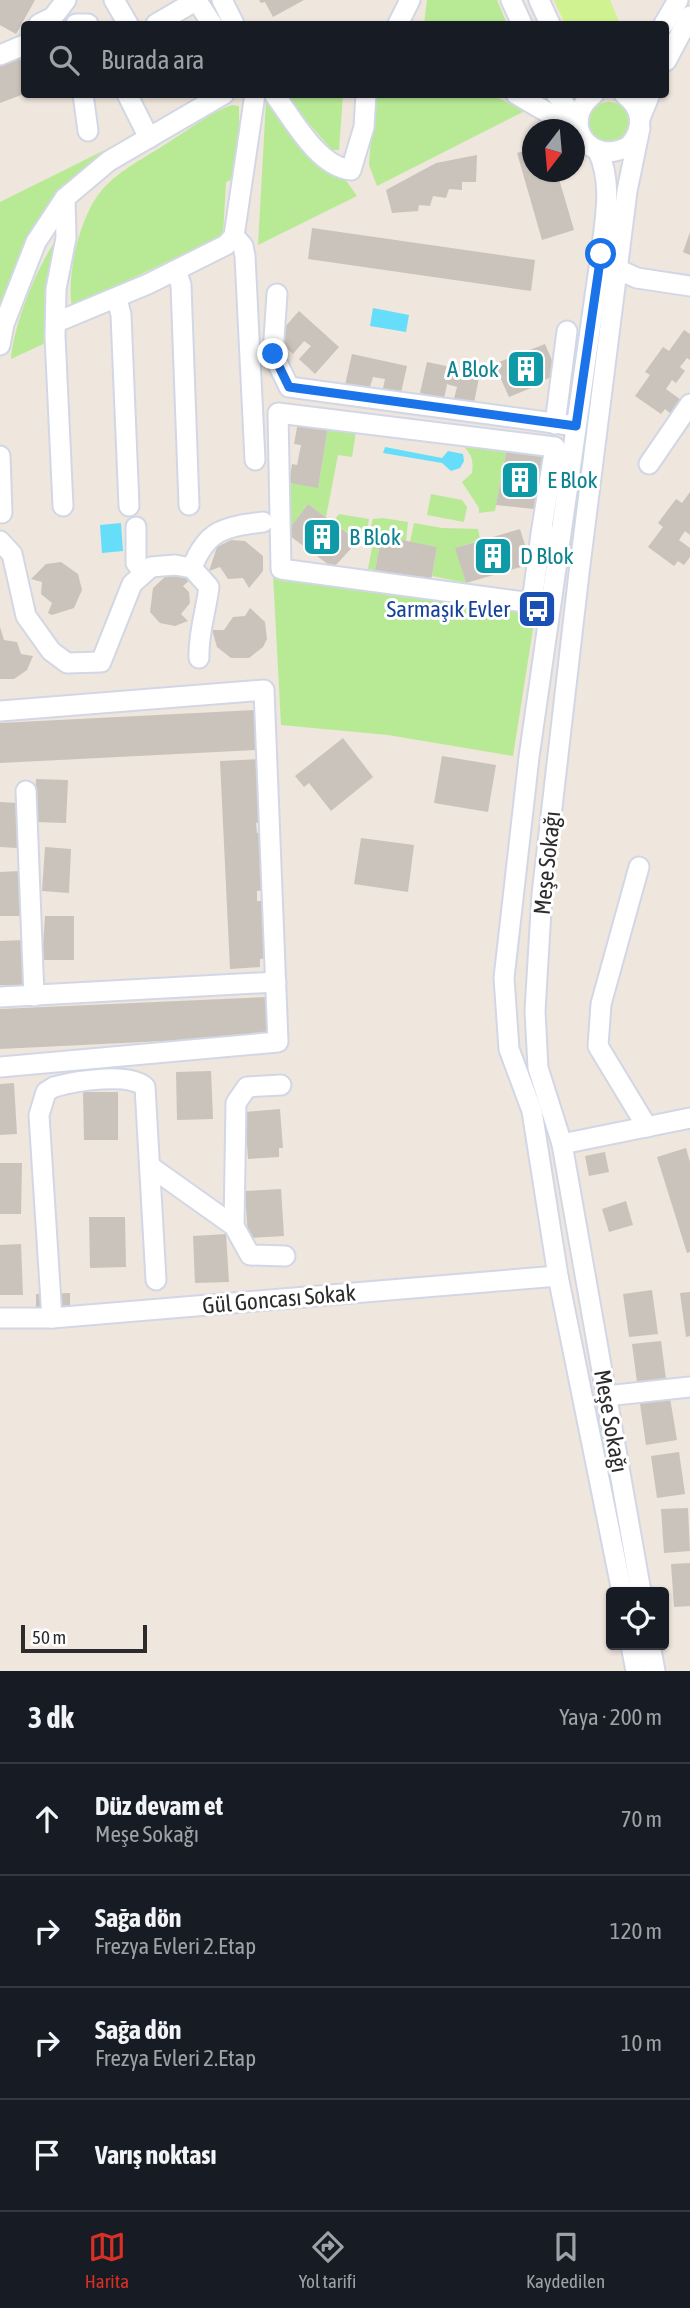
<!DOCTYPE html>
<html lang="tr">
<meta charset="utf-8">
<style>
body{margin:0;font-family:"Asap Condensed",sans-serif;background:#20242c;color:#f1f3f6}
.controls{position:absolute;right:21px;bottom:21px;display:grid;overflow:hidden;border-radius:7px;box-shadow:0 2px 5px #0004}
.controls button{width:63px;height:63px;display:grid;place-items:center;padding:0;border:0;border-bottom:2px solid #363941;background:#171b24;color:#f1f3f6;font:35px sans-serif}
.compass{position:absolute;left:522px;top:119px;width:63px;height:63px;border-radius:50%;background:#171b24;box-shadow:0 2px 5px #0004;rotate:196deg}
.scale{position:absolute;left:21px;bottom:18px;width:126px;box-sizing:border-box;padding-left:7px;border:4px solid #2c2c2c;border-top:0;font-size:19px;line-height:24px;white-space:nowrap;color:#2c2c2c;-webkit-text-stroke:5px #fff;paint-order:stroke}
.stop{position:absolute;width:21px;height:21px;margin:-16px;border:5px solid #1a73e8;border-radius:50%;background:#fff}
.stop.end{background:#1a73e8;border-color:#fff;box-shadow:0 2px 7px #0008}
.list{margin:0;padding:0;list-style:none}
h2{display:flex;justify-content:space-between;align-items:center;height:91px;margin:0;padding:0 28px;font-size:30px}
h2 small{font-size:23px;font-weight:400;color:#9ea1a6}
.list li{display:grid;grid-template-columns:46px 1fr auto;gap:21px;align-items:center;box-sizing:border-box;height:112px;padding:0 28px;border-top:2px solid #363941}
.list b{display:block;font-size:26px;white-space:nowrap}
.list p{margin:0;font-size:23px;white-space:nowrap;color:#9ea1a6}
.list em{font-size:23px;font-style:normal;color:#9ea1a6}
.icon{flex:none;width:38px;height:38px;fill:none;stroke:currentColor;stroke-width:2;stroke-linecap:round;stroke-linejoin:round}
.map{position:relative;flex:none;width:690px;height:1671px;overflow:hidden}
.search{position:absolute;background:#171b24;box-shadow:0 2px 5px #0004;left:21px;right:21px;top:21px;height:77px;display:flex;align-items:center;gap:18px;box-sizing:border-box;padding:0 24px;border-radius:7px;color:#9ea1a6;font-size:26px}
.sheet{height:539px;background:#171b24}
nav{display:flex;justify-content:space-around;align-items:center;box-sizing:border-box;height:98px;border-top:2px solid #363941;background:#171b24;font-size:19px;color:#9ea1a6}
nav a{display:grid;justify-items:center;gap:4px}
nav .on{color:#d93025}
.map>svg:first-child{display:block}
.green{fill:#b8ea95}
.pitch{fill:#d0f290}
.water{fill:#67def9}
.building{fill:#cac3bc}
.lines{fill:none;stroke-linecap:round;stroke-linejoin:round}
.minor-casing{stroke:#d2d7e6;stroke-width:23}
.minor{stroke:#fff;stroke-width:19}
.route{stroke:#1a73e8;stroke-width:9}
.labels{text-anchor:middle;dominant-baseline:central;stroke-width:6;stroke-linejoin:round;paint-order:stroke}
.culture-label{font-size:23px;fill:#0d838f;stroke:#fff;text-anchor:start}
.transit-label{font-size:23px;fill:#164399;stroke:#fff;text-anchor:end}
.street-label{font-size:23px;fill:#2c2c2c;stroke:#fff}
</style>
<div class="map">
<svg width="690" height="1671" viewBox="0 0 690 1671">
<rect width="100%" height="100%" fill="#efe6dd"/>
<g class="green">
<path d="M427,0H497L507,24H424Z"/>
<path d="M284,95H343L339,150H332Z"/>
<path d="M374,95H492L525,111L377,186L369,165Z"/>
<path d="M269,99L339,177L345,179L357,196L258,245L266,101Z"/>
<circle cx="609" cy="123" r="21"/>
<path d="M232,105L239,106V177L226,182L223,235L72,307C66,275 80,215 102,190C120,169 150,155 172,140C193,127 209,113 232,105Z"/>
<path d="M127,139L137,141L102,161L7,302L0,306V202Z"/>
<path d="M56,240L52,340L11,359C13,326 37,267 56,240Z"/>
<path d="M328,427L356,431L352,457L338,455L326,517L308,504L286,533L289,483L318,487Z"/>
<path d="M461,444L506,451L495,511L479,513V508L462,482L472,473C474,459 471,453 461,444Z"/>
<path d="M431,494L462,500L467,507L464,522L427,515Z"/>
<path d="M339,514L369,519L364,545L333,522Z"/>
<path d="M383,518L408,522L406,541L377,535L375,548L379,549L375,570L368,569L372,548L366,547L373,519Z"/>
<path d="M414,523L442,528L478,529L480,540L456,548L466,583L432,576L437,547L410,542Z"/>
<path d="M273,575L536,610L513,756L388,735L281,725Z"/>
</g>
<path class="pitch" d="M554,0H610L620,24H565Z"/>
<g class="water">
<path d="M373,308L409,315L406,332L370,326Z"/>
<path d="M385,447L442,458L448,451L463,454L464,461L460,468L451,471L442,463L383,453Z"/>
<path d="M121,523L123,551L102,553L100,525Z"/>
</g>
<g class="building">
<path d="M0,0H35L16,34L0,25Z"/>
<path d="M259,0H304L273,17L265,2L261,3Z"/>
<path d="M19,56L24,70V94L0,103V63Z"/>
<path d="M532,148V172H557L574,230L542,240L517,153Z"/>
<path d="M477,155L476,182H462V190L449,189L446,198L433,196L430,206L419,205L418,211L392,213L386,190L436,163Z"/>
<path d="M312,228L535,260L531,291L308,259Z"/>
<path d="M690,232V255L683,252Z"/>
<path d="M299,311L339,347L315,374L299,359L311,346L304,341L293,354L275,338Z"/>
<path d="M684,330L690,334V360L687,358L680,367L685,371L676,383L672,380L666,389L681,400L671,414L665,409L661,414L635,396L650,375L645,372L663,347L669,351Z"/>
<path d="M545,344L558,374L538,383L536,379L528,382L531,388L509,397L494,364Z"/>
<path d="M352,354L407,366L400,397L382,393L385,379L373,377L369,390L345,385Z"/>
<path d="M427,362L480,373L474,403L454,399L457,387L447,384L444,399L420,393Z"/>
<path d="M298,422L328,427L318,488L289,483L292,464L297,465L301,445L294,444Z"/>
<path d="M507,447L545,454L534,509L496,505Z"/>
<path d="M690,492V535L685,531L679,540L690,548V557L684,565L678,561L674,566L648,547L663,527L658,523L676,499L682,503Z"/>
<path d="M308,504L358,541L333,568L286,533Z"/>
<path d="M520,529L531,564L466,583L455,548Z"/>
<path d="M377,535L437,547L431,581L375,570L379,549L375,548Z"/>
<path d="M231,540L245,541L263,556V571L249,588L243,578L228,579L220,567L209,571L217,547Z"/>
<path d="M61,562L78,574L82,590L74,608L52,615L48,613L52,603L41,594L42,582L31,579L46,564Z"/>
<path d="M167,575L191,579L183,586L189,592L190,603L181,614L188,621L175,626L160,623L150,612L153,588Z"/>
<path d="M250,608L265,622L267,639L263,647L249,658H231L217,647L212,630H224L233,617L245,616Z"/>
<path d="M0,627L4,640L17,642L21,654L33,656L27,670L14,679H0Z"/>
<path d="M255,710L257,750L0,763V723Z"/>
<path d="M343,738L373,777L331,811L309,783L304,787L295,776Z"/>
<path d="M442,756L496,765L488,812L434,803Z"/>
<path d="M260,759L264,822L256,823L257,833H263L265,890L257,891V901H264L267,958L260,959V967L230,969L220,761Z"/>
<path d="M36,779L68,780L66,823L34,822Z"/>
<path d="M0,802L18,803L17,848L0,847Z"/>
<path d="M361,838L414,845L408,892L354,884Z"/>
<path d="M45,847L71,849L69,893L42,891Z"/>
<path d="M20,871L21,916H0V872Z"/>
<path d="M45,916H74V960H42Z"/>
<path d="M24,940L25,985H0V941Z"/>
<path d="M267,997L268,1036L0,1049V1009Z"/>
<path d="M211,1071L213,1119L177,1120L176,1072Z"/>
<path d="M14,1083L17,1134L0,1135V1084Z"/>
<path d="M83,1092H118V1140H84Z"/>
<path d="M280,1109L283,1148H279V1157L248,1159L245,1112Z"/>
<path d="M686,1148L690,1162V1252L687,1253L657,1157Z"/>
<path d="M605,1152L609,1172L589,1176L585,1156Z"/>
<path d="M0,1163H22L21,1214H0Z"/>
<path d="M281,1189L284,1236L248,1238L245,1191Z"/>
<path d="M626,1201L633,1225L609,1232L602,1209Z"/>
<path d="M89,1217H125L126,1267L90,1268Z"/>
<path d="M226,1234L229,1282L195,1283L193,1236Z"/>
<path d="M21,1244L23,1295H0V1245Z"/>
<path d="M652,1290L658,1334L629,1337L623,1294Z"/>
<path d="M690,1292V1336L686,1337L680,1293Z"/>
<path d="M70,1293V1306L36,1308V1294Z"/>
<path d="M661,1341L667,1387L638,1390L632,1344Z"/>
<path d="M669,1392L677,1440L646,1445L639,1397Z"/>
<path d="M679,1452L685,1494L657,1498L651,1456Z"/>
<path d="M688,1508L690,1551L664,1553L661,1509Z"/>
<path d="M690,1563V1606L674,1607L671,1564Z"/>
</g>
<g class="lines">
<g class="minor-casing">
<g id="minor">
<path d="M114,0L128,24"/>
<path d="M222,0L234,24"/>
<path d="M511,0L522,24"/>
<path d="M539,0L550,24"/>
<path d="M197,1L212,24"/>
<path d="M39,24L53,17L66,0"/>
<path d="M76,24H88"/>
<path d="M156,24L197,0"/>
<path d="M398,24L410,0"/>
<path d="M664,24L678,0"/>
<path d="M0,55L24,45"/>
<path d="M666,61L690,16"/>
<path d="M83,94L88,131"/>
<path d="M127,94L149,138"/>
<path d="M274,94C293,119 318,167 351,170L364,127L366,94"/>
<path d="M516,94L579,131"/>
<path d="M556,94L578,121"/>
<path d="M594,94C558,121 589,168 629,146C645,128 643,108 624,94"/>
<path d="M640,118L650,94"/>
<path d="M640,128L627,191L579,573L542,894L535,1011L538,1068L562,1144L641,1592"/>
<path d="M598,151C613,184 605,219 601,254L529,757L504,978L509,1049L532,1111L558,1276L622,1592"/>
<path d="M234,236L243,246L245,256L255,460"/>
<path d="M617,269L637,278L690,286"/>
<path d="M176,270L181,285L189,505"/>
<path d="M277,294L273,354L289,387L576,426"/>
<path d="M117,298L121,315L129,506"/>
<path d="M57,322L148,284L226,245L234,236L255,94"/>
<path d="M0,345L4,324L36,242L65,198L109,161L224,94"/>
<path d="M555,424L567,331"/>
<path d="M0,456L2,513"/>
<path d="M649,464L690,404"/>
<path d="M63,506L55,336L56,289L66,238L65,198"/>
<path d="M136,527V563L144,573"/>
<path d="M541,534L532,603L281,569L278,413L555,447L541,534L559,539"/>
<path d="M0,541L12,554L26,616L51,651L67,663L101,662L132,584L151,567L175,565L192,568L209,587C206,611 198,634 199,658"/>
<path d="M192,568C207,529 225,527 263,522"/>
<path d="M0,711L264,690L278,1042L0,1067"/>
<path d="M26,791L34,996"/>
<path d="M639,867L601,1004L598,1046L647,1127"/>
<path d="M0,997L276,982"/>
<path d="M562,1144L690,1118"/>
<path d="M151,1167L234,1226L250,1255L285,1256"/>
<path d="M234,1226L236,1103L247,1087L281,1085"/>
<path d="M0,1318H52L558,1276"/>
<path d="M52,1318L39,1115L46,1092L54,1087C75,1081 129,1072 145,1087L156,1280"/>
<path d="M606,1396L690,1387"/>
<path d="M631,1645L636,1671"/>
<path d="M650,1645L655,1671"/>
</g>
</g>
<use href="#minor" class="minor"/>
</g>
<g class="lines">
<path class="route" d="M273,354L289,387L576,426L601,254"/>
</g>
<defs>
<g id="building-square" transform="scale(2.0125)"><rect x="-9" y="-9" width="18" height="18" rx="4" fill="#0f9aa8" stroke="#fff"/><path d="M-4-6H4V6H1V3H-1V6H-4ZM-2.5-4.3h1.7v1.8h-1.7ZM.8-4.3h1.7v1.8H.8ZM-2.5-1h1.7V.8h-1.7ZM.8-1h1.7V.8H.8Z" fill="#fff"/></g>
<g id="bus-square" transform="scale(2.0125)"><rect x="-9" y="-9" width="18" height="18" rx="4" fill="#1a4fb4" stroke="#fff"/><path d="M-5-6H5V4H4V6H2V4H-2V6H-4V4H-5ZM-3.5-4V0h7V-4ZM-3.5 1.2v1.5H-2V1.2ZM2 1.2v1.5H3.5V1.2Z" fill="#fff"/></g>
</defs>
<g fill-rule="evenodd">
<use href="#building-square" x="526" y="369"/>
<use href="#building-square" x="520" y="480"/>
<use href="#building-square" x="322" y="537"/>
<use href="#building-square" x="493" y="556"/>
<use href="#bus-square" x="537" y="609"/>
</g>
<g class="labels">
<g class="culture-label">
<text x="499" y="369" text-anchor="end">A Blok</text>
<text x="547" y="480">E Blok</text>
<text x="349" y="537">B Blok</text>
<text x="520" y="556">D Blok</text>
</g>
<g class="transit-label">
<text x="510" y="609">Sarmaşık Evler</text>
</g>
<g class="street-label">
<text transform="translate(547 863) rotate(-84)">Meşe Sokağı</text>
<text transform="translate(279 1299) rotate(-5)">Gül Goncası Sokak</text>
<text transform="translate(611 1421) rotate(80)">Meşe Sokağı</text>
</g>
</g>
</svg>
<div class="controls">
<button><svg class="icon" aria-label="locate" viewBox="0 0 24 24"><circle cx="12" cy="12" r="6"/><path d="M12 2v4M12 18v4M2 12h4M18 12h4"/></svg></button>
</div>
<svg class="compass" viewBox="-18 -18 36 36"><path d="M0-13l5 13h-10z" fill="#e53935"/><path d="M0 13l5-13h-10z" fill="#9ea1a6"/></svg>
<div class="scale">50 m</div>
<div class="stop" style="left:601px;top:254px"></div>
<div class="stop end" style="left:273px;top:354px"></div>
<div class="search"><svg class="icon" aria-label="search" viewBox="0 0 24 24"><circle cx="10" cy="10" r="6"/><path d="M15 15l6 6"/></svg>Burada ara</div>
</div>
<section class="sheet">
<h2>3 dk<small>Yaya · 200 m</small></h2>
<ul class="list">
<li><svg class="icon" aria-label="ahead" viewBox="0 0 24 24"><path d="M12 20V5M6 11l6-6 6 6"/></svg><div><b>Düz devam et</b><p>Meşe Sokağı</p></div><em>70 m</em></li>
<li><svg class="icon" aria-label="right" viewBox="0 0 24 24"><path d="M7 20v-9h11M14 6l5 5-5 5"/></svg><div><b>Sağa dön</b><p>Frezya Evleri 2.Etap</p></div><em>120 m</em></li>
<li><svg class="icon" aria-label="right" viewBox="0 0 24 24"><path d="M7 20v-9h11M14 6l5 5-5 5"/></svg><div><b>Sağa dön</b><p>Frezya Evleri 2.Etap</p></div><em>10 m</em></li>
<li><svg class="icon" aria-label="arrive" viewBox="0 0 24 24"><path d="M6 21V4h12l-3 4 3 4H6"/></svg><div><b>Varış noktası</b></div></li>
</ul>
</section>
<nav>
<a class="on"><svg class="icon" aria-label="map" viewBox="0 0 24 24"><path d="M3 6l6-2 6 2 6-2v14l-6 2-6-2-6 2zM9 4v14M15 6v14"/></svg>Harita</a>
<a><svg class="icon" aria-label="directions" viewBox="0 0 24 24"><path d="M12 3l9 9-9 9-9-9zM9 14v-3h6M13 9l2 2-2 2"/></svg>Yol tarifi</a>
<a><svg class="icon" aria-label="saved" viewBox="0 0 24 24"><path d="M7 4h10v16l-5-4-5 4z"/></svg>Kaydedilen</a>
</nav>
